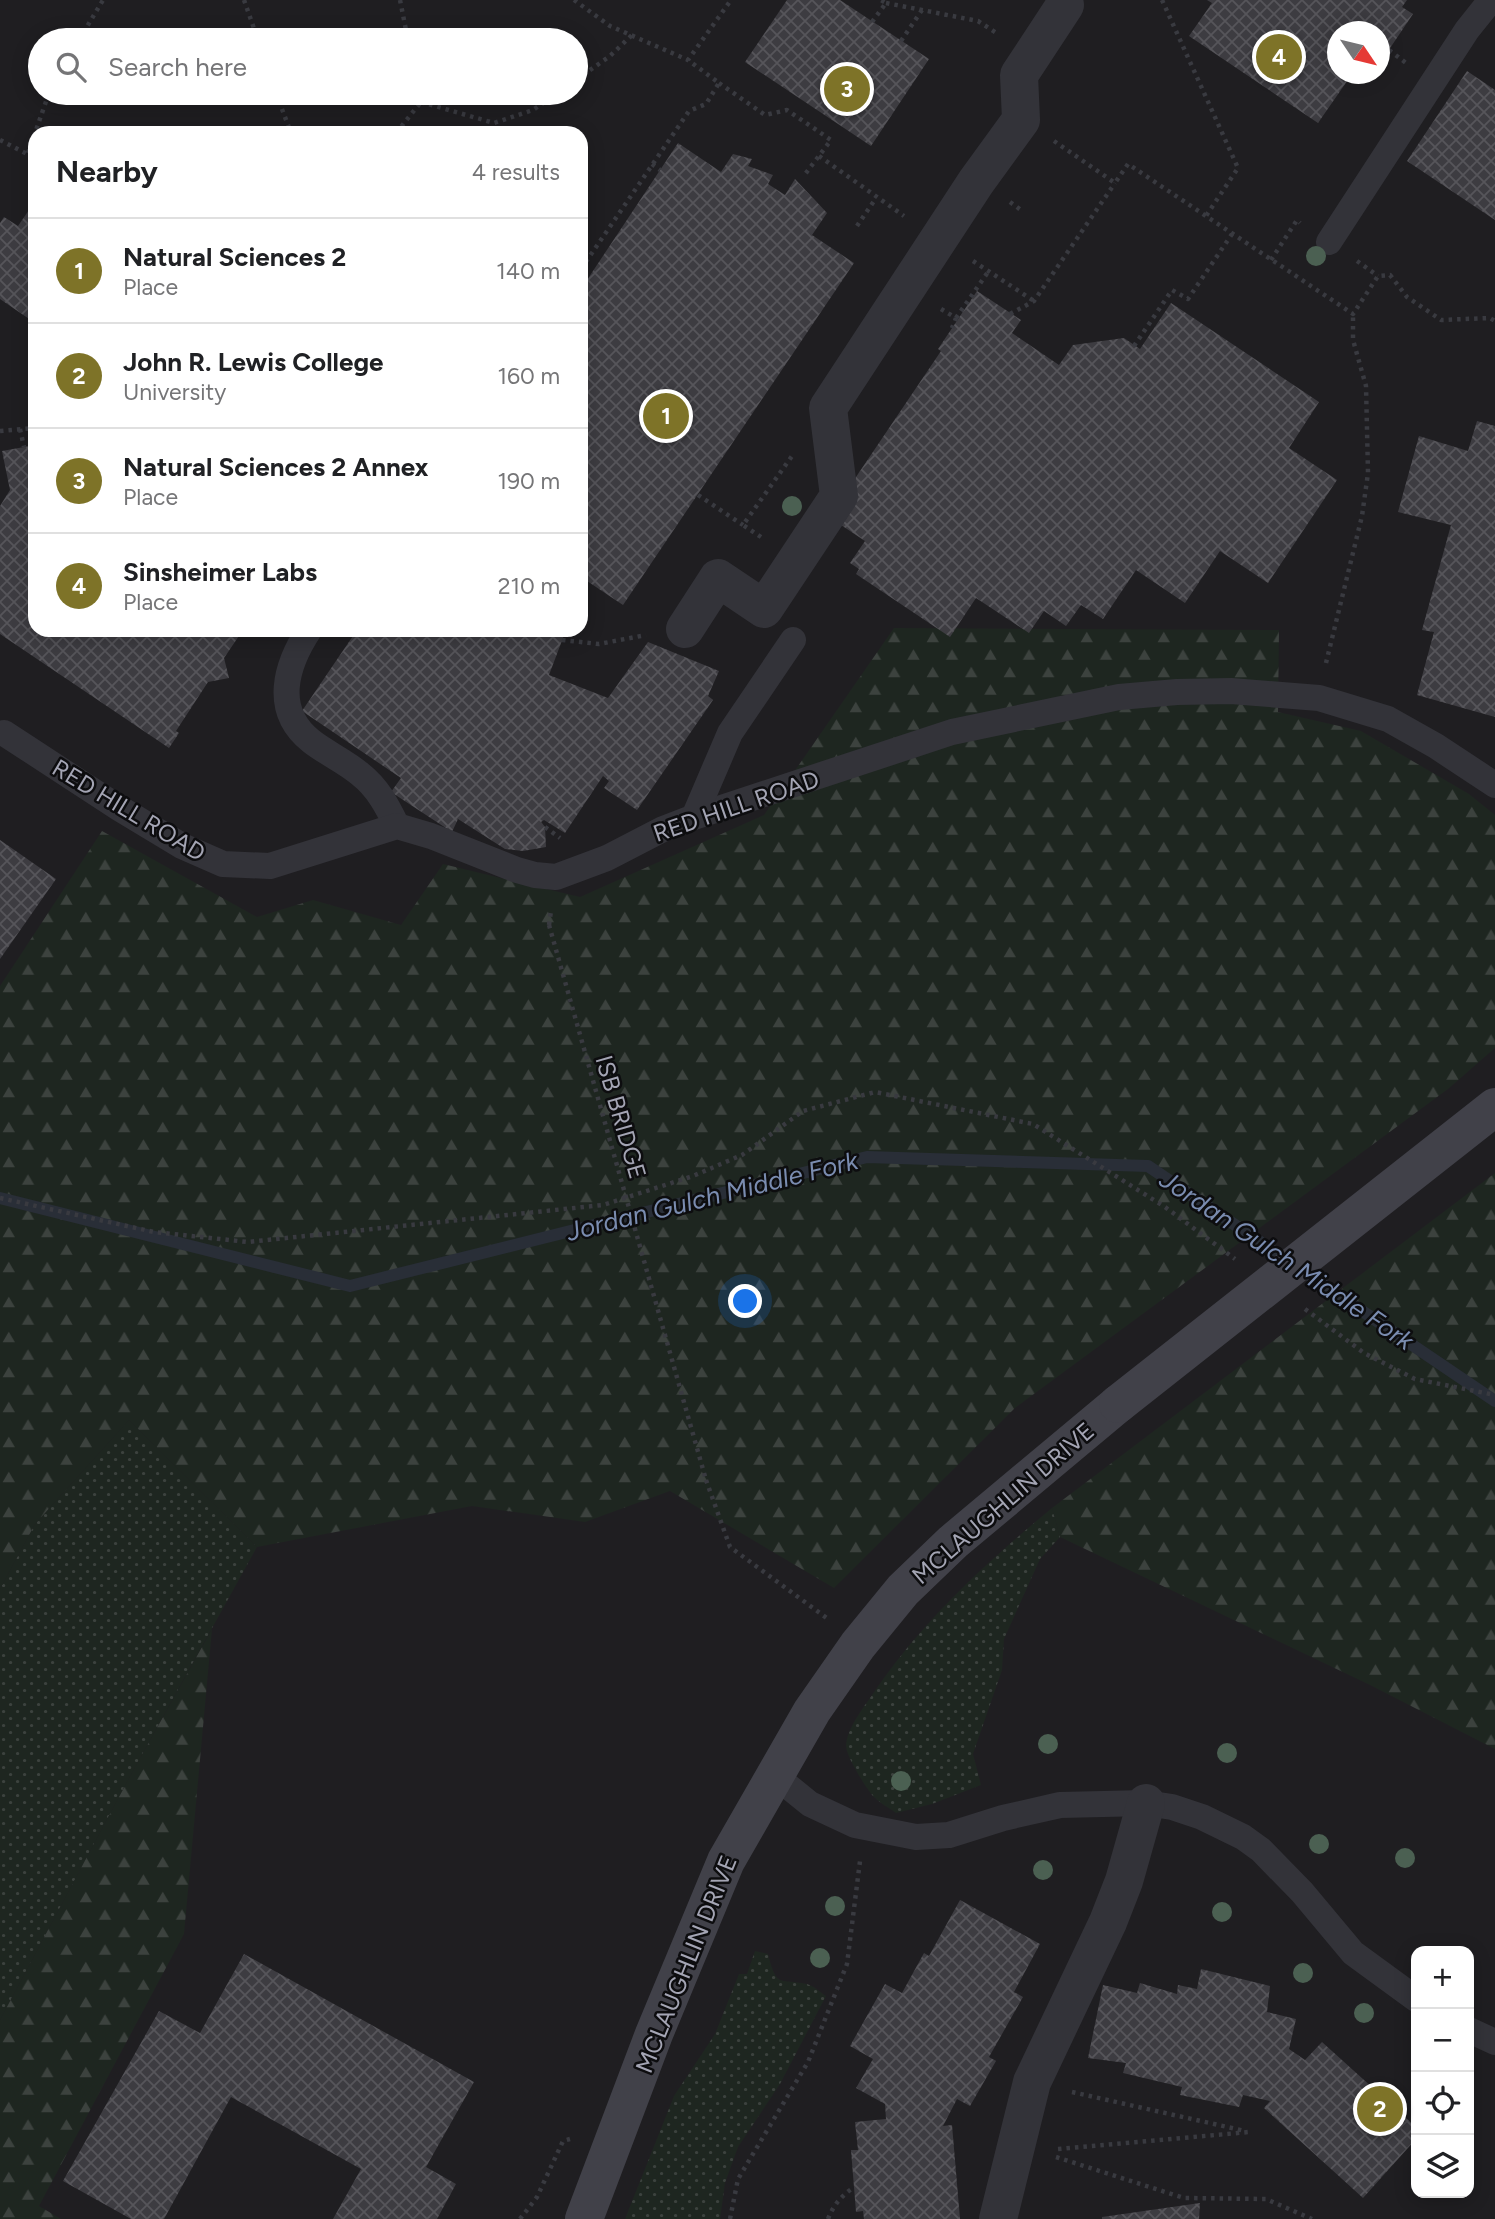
<!DOCTYPE html>
<meta charset="utf-8">
<style>
body{margin:0;font-family:Figtree,sans-serif;background:#f6f6f6;color:#202124}
.controls{position:absolute;right:21px;bottom:21px;display:grid;overflow:hidden;border-radius:14px;box-shadow:0 4px 18px #0003}
.controls button{width:63px;height:63px;display:grid;place-items:center;padding:0;border:0;border-bottom:2px solid #e0e0e0;background:#fff;color:#202124;font:35px sans-serif}
.compass{position:absolute;left:1327px;top:21px;width:63px;height:63px;border-radius:50%;background:#fff;box-shadow:0 4px 18px #0003;rotate:125deg}
.you{position:absolute;left:746px;top:1302px;width:24px;height:24px;margin:-18px;border:5px solid #fff;border-radius:50%;background:#1a73e8;box-shadow:0 0 0 10px #1a73e833}
.badge{display:grid;place-items:center;width:46px;height:46px;border-radius:50%;background:#7e7328;color:#fff;font-size:23px;font-weight:700}
.pin{position:absolute;translate:-50% -50%;border:4px solid #fff;box-shadow:0 2px 7px #0006}
.list{margin:0;padding:0;list-style:none}
h2{display:flex;justify-content:space-between;align-items:center;height:91px;margin:0;padding:0 28px;font-size:30px}
h2 small{font-size:23px;font-weight:400;color:#757577}
.list li{display:grid;grid-template-columns:46px 1fr auto;gap:21px;align-items:center;box-sizing:border-box;height:105px;padding:0 28px;border-top:2px solid #e0e0e0}
.list b{display:block;font-size:26px;white-space:nowrap}
.list p{margin:0;font-size:23px;white-space:nowrap;color:#757577}
.list em{font-size:23px;font-style:normal;color:#757577}
.icon{flex:none;width:38px;height:38px;fill:none;stroke:currentColor;stroke-width:2;stroke-linecap:round;stroke-linejoin:round}
.map{position:relative;flex:none;width:1495px;height:2219px;overflow:hidden}
.search{position:absolute;background:#fff;box-shadow:0 4px 18px #0003;left:28px;top:28px;width:560px;height:77px;display:flex;align-items:center;gap:18px;box-sizing:border-box;padding:0 24px;border-radius:38px;color:#757577;font-size:26px}
.panel{position:absolute;background:#fff;box-shadow:0 4px 18px #0003;left:28px;top:126px;width:560px;height:511px;border-radius:21px}
.map>svg:first-child{display:block}
.built{fill:#1f1e21;fill-rule:evenodd}
.green{fill:url(#green-dots)}
.forest{fill:url(#forest-firs)}
.lines{fill:none;stroke-linecap:round;stroke-linejoin:round}
.stream{stroke:#292e37;stroke-width:12}
.building{fill:url(#building-cross-hatch)}
.path{stroke:#393a40;stroke-width:4.5;stroke-dasharray:3.5 5;stroke-linecap:butt}
.service{stroke:#333339;stroke-width:26}
.pedestrian{stroke:#333339;stroke-width:38}
.secondary{stroke:#414149;stroke-width:38}
.path-bridge{stroke:#393a40;stroke-width:4.5;stroke-dasharray:3.5 5;stroke-linecap:butt}
.secondary-bridge{stroke:#414149;stroke-width:38}
.tree{fill:#4b6052}
.labels{text-anchor:middle;dominant-baseline:central;stroke-width:5;stroke-linejoin:round;paint-order:stroke}
.street-label{font-size:24px;fill:#a4a5b4;stroke:#0d0d0f}
.water-label{font-size:26px;font-style:italic;fill:#7a8cb0;stroke:#0d0d0f}
</style>
<div class="map">
<svg width="1495" height="2219" viewBox="0 0 1495 2219">
<defs>
<pattern id="green-dots" width="8" height="8" patternUnits="userSpaceOnUse" patternTransform="scale(1.75)"><rect width="8" height="8" fill="#1e2620"/><path d="M2 2h.1M6 6h.1" fill="none" stroke="#3c423e" stroke-width="1.8" stroke-linecap="round"/></pattern>
<pattern id="forest-firs" width="22" height="20" patternUnits="userSpaceOnUse" patternTransform="scale(1.75)"><rect width="22" height="20" fill="#1e2620"/><path d="M5 1l3.5 6h-7zM16 11l3.5 6h-7z" fill="#3c423e"/></pattern>
<pattern id="building-cross-hatch" width="8" height="8" patternUnits="userSpaceOnUse" patternTransform="scale(1.75)"><rect width="8" height="8" fill="#3d3c41"/><path d="M0 0l8 8M0 8l8-8" fill="none" stroke="#56555a"/></pattern>
</defs>
<rect width="100%" height="100%" fill="#121214"/>
<path class="built" d="M0,0H1495V2219H0ZM1338,32H1380V74H1338ZM40,40H576V93H40ZM35,133H581V630H35ZM1416,1951H1469V2193H1416Z"/>
<g class="green">
<path d="M129,1420L257,1547L128,1780L0,2020V1589L35,1524Z"/>
<path d="M1052,1508L1060,1537L1040,1559L1004,1639L1002,1670L973,1754L981,1785L932,1804L896,1813C889,1808 880,1803 874,1797C867,1790 846,1756 846,1746C847,1729 861,1711 870,1698C919,1624 984,1564 1052,1508Z"/>
<path d="M755,1951L768,1954C777,1989 779,1978 807,1984C814,1986 820,1992 826,1996L780,2084L738,2147L725,2183L720,2219H625L674,2096L715,2034L739,1974H747Z"/>
</g>
<g class="forest">
<path d="M894,628L1279,630L1278,712L1361,731L1469,794L1495,815V1048L1448,1089L1015,1408L834,1588L670,1491L585,1522L472,1506L257,1547L129,1420L35,1524L0,1589V986L102,831L257,917L313,900L401,925L443,864L580,897L764,815Z"/>
<path d="M1495,1173V1749L1370,1685L1060,1537L1052,1508Z"/>
<path d="M212,1629L184,1934L39,2206L61,2219H0V2020L128,1780Z"/>
</g>
<g class="lines">
<path class="stream" d="M0,1198L350,1286L867,1157L1148,1166L1495,1401"/>
</g>
<g class="building">
<path d="M787,0H840L929,59L871,146L745,62Z"/>
<path d="M1207,0H1407L1402,7L1413,14L1380,63V32H1338V74H1352L1318,123L1189,36L1212,3Z"/>
<path d="M1467,71L1495,90V220L1407,161Z"/>
<path d="M678,143L721,172L733,154L752,159L748,166L773,175L768,184L785,195L795,179L827,213L812,235L854,263L623,605L581,577V289Z"/>
<path d="M29,210L35,213V323L0,299V223L4,217L18,226Z"/>
<path d="M977,291L1021,320L1012,333L1059,365L1073,345L1124,338L1140,349L1171,303L1319,402L1289,448L1337,480L1268,583L1220,551L1185,603L1136,570L1103,619L1081,605L1066,626L1044,611L1029,633L976,598L950,637L856,574L859,569L850,563L865,541L829,517L941,351L938,349Z"/>
<path d="M1477,421L1495,426V717L1417,695L1434,632L1422,630L1451,525L1398,512L1419,436L1468,451Z"/>
<path d="M35,445V630H243L224,658L229,678L208,682L176,731L179,733L169,748L0,634V506L10,490L2,451Z"/>
<path d="M357,630H566L549,675L608,698L648,642L719,671L708,696L713,700L637,810L604,788L609,781L603,776L565,833L544,820L541,822L545,827L546,847L523,851L505,849L458,819L452,832L391,792L401,778L302,711Z"/>
<path d="M0,840L56,879L0,959Z"/>
<path d="M960,1900L1040,1944L1014,1992L1023,1997L989,2057L996,2061L970,2106L957,2099L943,2126L952,2125L960,2219H864L863,2211L856,2212L851,2150H858L855,2122L886,2119L885,2104L856,2088L873,2059L850,2046L885,1984L902,1993L924,1953L929,1956Z"/>
<path d="M244,1954L474,2082L426,2167L456,2184L437,2219H333L361,2169L231,2097L164,2219H131L63,2181L159,2011L200,2033Z"/>
<path d="M1201,1969L1270,1986L1267,2012L1296,2019L1289,2049L1305,2060L1322,2042L1416,2127V2139L1363,2198L1264,2108L1270,2101L1243,2095L1239,2107L1180,2095L1182,2087L1123,2073L1126,2063L1088,2058L1103,1985L1137,1993L1140,1983L1177,1994L1178,1985L1197,1989Z"/>
<path d="M1200,2203L1199,2219H1102V2217Z"/>
</g>
<g class="lines">
<g class="path">
<path d="M244,0L258,40"/>
<path d="M400,0L408,40"/>
<path d="M574,0L610,26L688,60"/>
<path d="M1162,0L1238,168L1206,216"/>
<path d="M886,3L978,21L998,34"/>
<path d="M872,22L886,3L881,0"/>
<path d="M79,40L103,0"/>
<path d="M901,41L922,10"/>
<path d="M1389,50L1406,63"/>
<path d="M576,80L610,56L632,35"/>
<path d="M719,83L765,115L787,110L831,140L803,177"/>
<path d="M276,93L291,133"/>
<path d="M421,102L494,123L533,110L558,93"/>
<path d="M396,133L421,102L419,93"/>
<path d="M0,140L35,158"/>
<path d="M1054,141L1115,183L1128,164L1353,314L1378,276L1390,275L1407,297L1441,320L1490,318L1495,321"/>
<path d="M28,153L49,93"/>
<path d="M819,156L904,216"/>
<path d="M652,164L660,170"/>
<path d="M1010,202L1021,210"/>
<path d="M857,226L876,198"/>
<path d="M1271,260L1297,220L1300,223"/>
<path d="M973,261L1034,301"/>
<path d="M1357,261L1378,276"/>
<path d="M581,269L689,111L706,104L719,83L688,60L731,0"/>
<path d="M941,309L956,318L952,328"/>
<path d="M1010,314L1034,301L1115,183"/>
<path d="M956,318L988,272"/>
<path d="M1134,346L1172,290L1188,299L1232,234"/>
<path d="M20,429L24,447"/>
<path d="M0,431L35,428"/>
<path d="M698,495L743,525"/>
<path d="M761,537L743,525L792,456"/>
<path d="M562,640L599,644L646,635"/>
<path d="M1326,663L1362,516L1368,473L1366,386L1353,340V314"/>
<path d="M545,827L560,838"/>
<path d="M549,925L551,911"/>
<path d="M0,1198L154,1232L248,1242L603,1205L693,1176L742,1155L803,1111L875,1092L1033,1124L1165,1207L1235,1259"/>
<path d="M1305,1309L1364,1353L1415,1379L1495,1395"/>
<path d="M706,1480L730,1547L828,1619"/>
<path d="M1072,2092L1245,2131"/>
<path d="M1058,2149L1249,2132"/>
<path d="M1056,2157L1184,2198L1266,2199L1312,2219"/>
<path d="M520,2219L537,2197L563,2141L570,2139"/>
<path d="M730,2219L738,2179L808,2062L847,1964L860,1861"/>
<path d="M828,2219C833,2206 841,2196 853,2188"/>
</g>
<g class="service">
<path d="M1329,242L1467,30L1491,0"/>
<path d="M309,630C286,665 272,710 311,741C326,753 345,761 360,774C378,788 387,806 397,826"/>
<path d="M4,733L119,808L182,846L223,864L270,866L397,826L431,836L517,870L535,875L556,877L607,858L663,829L694,817L952,732L1119,697L1177,692L1231,691L1319,698L1388,719L1436,746L1495,785"/>
<path d="M694,817L730,733L793,640"/>
<path d="M774,1775L810,1804L855,1825L916,1837L949,1835L1003,1818L1060,1805L1146,1803L1172,1807L1202,1817L1243,1837L1261,1850L1302,1892L1353,1953L1416,1999"/>
<path d="M1469,2030L1495,2042"/>
</g>
<g class="pedestrian">
<path d="M685,629L718,578L764,609L839,496L828,408L976,182L1021,120L1019,75L1065,5"/>
<path d="M998,2219L1032,2082L1108,1922L1124,1881L1146,1803"/>
</g>
<path class="secondary" d="M584,2219L654,2034L726,1861L812,1711L858,1645L903,1590L953,1542L1118,1404"/>
<path class="path-bridge" d="M549,925L706,1480"/>
<path class="secondary-bridge" d="M1118,1404L1495,1107"/>
</g>
<g class="tree">
<circle cx="1316" cy="256" r="10"/>
<circle cx="792" cy="506" r="10"/>
<circle cx="1048" cy="1744" r="10"/>
<circle cx="1227" cy="1753" r="10"/>
<circle cx="901" cy="1781" r="10"/>
<circle cx="1319" cy="1844" r="10"/>
<circle cx="1405" cy="1858" r="10"/>
<circle cx="1043" cy="1870" r="10"/>
<circle cx="835" cy="1906" r="10"/>
<circle cx="1222" cy="1912" r="10"/>
<circle cx="820" cy="1958" r="10"/>
<circle cx="1303" cy="1973" r="10"/>
<circle cx="1364" cy="2013" r="10"/>
</g>
<g class="labels">
<g class="street-label">
<text transform="translate(736 806) rotate(-19)">RED HILL ROAD</text>
<text transform="translate(129 810) rotate(31)">RED HILL ROAD</text>
<text transform="translate(621 1117) rotate(74)">ISB BRIDGE</text>
<text transform="translate(1003 1503) rotate(-41)">MCLAUGHLIN DRIVE</text>
<text transform="translate(686 1964) rotate(-68)">MCLAUGHLIN DRIVE</text>
</g>
<g class="water-label">
<text transform="translate(712 1196) rotate(-14)">Jordan Gulch Middle Fork</text>
<text transform="translate(1287 1260) rotate(34)">Jordan Gulch Middle Fork</text>
</g>
</g>
</svg>
<div class="controls">
<button>+</button>
<button>−</button>
<button><svg class="icon" aria-label="locate" viewBox="0 0 24 24"><circle cx="12" cy="12" r="6"/><path d="M12 2v4M12 18v4M2 12h4M18 12h4"/></svg></button>
<button><svg class="icon" aria-label="layers" viewBox="0 0 24 24"><path d="M12 4l9 5-9 5-9-5zM3 14l9 5 9-5"/></svg></button>
</div>
<svg class="compass" viewBox="-18 -18 36 36"><path d="M0-13l5 13h-10z" fill="#e53935"/><path d="M0 13l5-13h-10z" fill="#757577"/></svg>
<div class="you"></div>
<div class="pin badge" style="left:666px;top:416px">1</div>
<div class="pin badge" style="left:1380px;top:2109px">2</div>
<div class="pin badge" style="left:847px;top:89px">3</div>
<div class="pin badge" style="left:1279px;top:57px">4</div>
<div class="search"><svg class="icon" aria-label="search" viewBox="0 0 24 24"><circle cx="10" cy="10" r="6"/><path d="M15 15l6 6"/></svg>Search here</div>
<section class="panel">
<h2>Nearby<small>4 results</small></h2>
<ul class="list">
<li><span class="badge">1</span><div><b>Natural Sciences 2</b><p>Place</p></div><em>140 m</em></li>
<li><span class="badge">2</span><div><b>John R. Lewis College</b><p>University</p></div><em>160 m</em></li>
<li><span class="badge">3</span><div><b>Natural Sciences 2 Annex</b><p>Place</p></div><em>190 m</em></li>
<li><span class="badge">4</span><div><b>Sinsheimer Labs</b><p>Place</p></div><em>210 m</em></li>
</ul>
</section>
</div>
